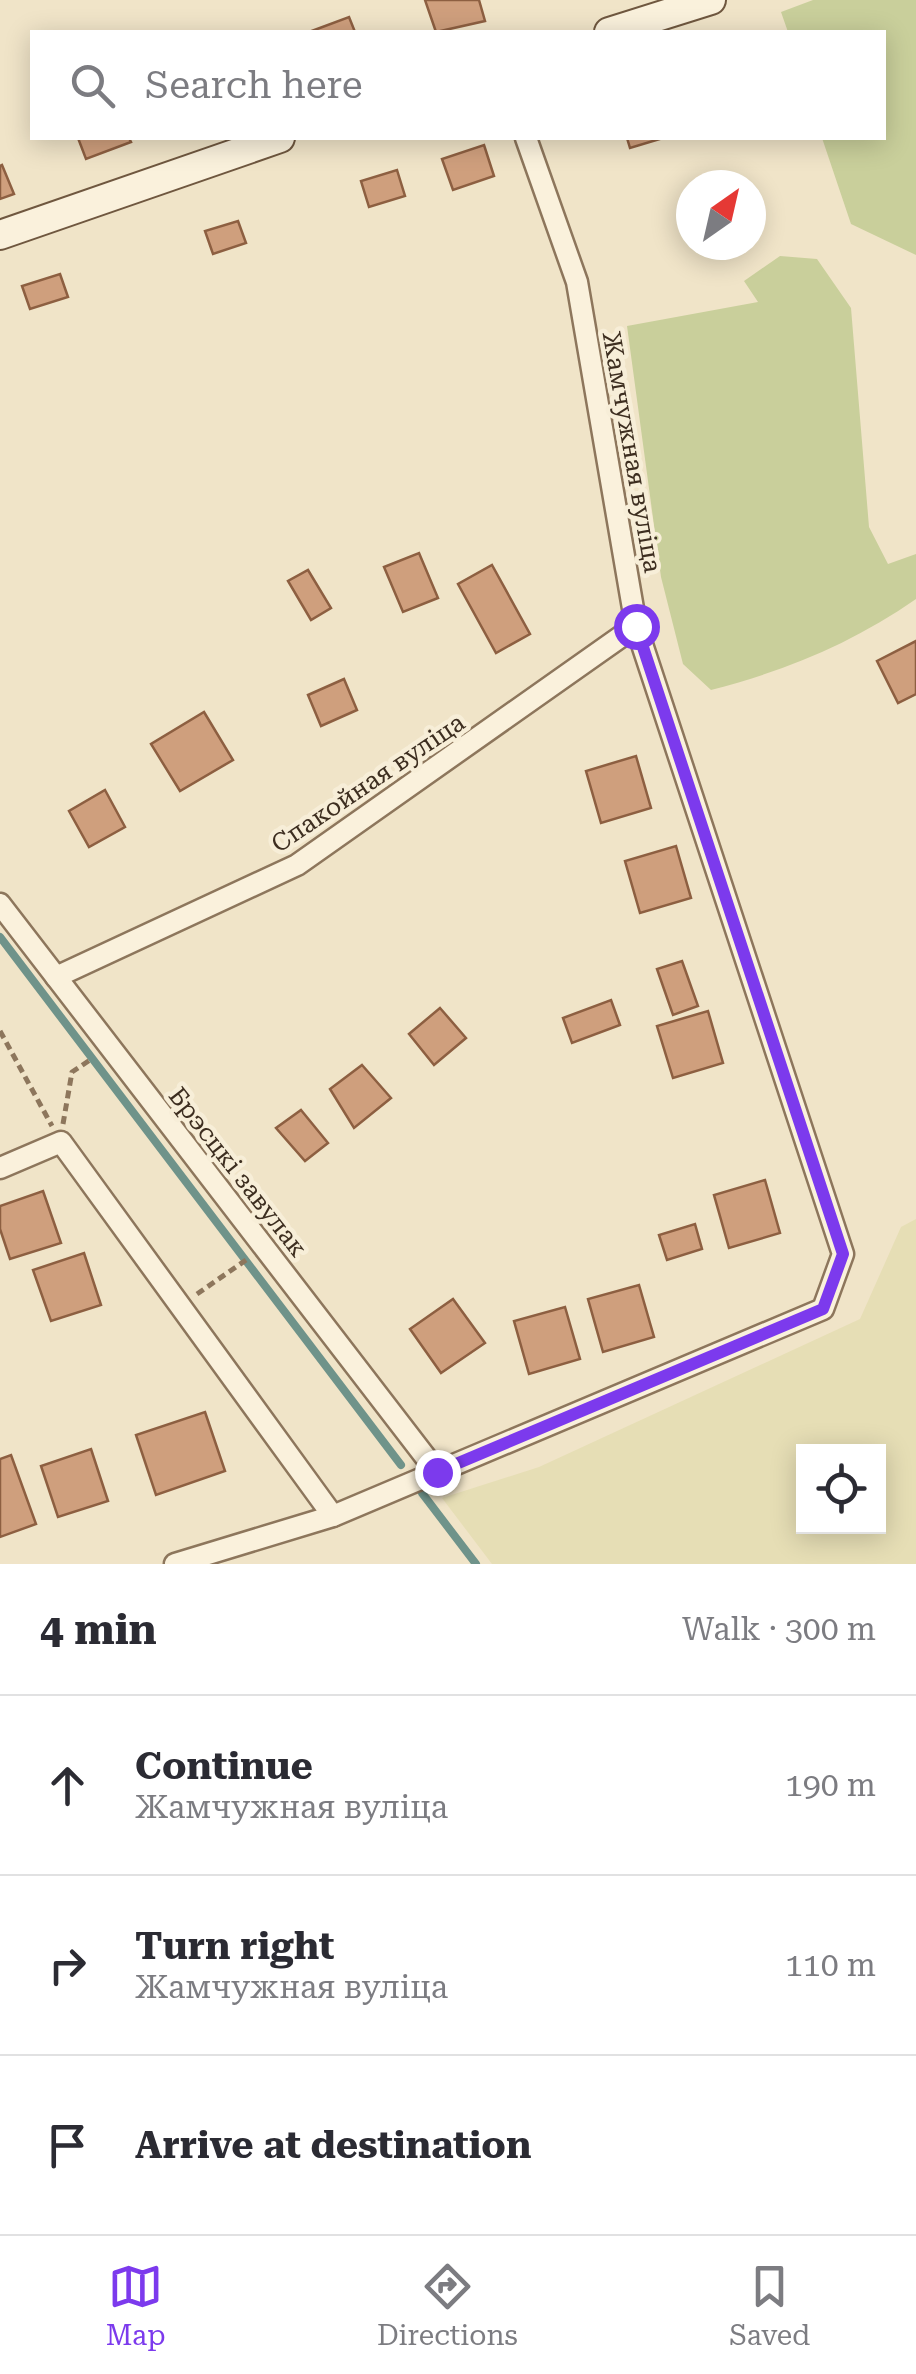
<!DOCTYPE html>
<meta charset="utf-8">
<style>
body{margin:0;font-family:"Roboto Serif",serif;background:#f7f7f7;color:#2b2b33}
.controls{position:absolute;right:30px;bottom:30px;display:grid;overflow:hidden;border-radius:0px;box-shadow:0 5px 25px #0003}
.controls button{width:90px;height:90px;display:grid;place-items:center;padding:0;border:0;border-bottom:2px solid #e1e1e2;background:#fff;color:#2b2b33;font:50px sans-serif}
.compass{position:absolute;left:676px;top:170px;width:90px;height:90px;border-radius:50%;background:#fff;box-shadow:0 5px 25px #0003;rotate:34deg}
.stop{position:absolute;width:30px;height:30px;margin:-22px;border:8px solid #7c3aed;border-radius:50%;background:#fff}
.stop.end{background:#7c3aed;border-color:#fff;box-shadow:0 2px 10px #0008}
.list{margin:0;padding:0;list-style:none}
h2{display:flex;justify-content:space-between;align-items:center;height:130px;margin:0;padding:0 40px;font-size:42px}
h2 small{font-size:32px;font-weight:400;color:#7c7c81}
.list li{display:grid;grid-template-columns:65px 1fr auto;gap:30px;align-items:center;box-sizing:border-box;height:180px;padding:0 40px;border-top:2px solid #e1e1e2}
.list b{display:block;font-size:38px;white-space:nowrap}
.list p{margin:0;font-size:32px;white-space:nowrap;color:#7c7c81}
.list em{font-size:32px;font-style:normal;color:#7c7c81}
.icon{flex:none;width:55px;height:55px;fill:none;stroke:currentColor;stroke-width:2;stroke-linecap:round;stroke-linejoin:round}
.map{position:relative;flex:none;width:916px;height:1564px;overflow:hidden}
.search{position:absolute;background:#fff;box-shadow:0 5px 25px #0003;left:30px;right:30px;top:30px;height:110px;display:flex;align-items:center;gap:25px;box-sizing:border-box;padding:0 35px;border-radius:0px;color:#7c7c81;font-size:38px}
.sheet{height:670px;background:#fff}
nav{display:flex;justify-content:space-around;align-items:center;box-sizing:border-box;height:140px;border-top:2px solid #e1e1e2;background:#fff;font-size:28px;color:#7c7c81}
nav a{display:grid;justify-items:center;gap:5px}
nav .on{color:#7c3aed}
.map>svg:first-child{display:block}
.farmland{fill:#e6deb5;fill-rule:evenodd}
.green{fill:#c9cf9b}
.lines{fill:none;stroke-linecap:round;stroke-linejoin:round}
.stream{stroke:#6f938a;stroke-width:8}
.building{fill:#cf9f7d;stroke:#8d5f41;stroke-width:2.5}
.street-casing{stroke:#8d765c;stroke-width:25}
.secondary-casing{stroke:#6f573f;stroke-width:32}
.path{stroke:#8d765c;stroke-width:5;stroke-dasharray:8 5;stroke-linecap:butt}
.street{stroke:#faf1dc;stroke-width:20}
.secondary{stroke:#faf1dc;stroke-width:28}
.route{stroke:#7c3aed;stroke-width:12}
.labels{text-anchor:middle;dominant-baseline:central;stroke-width:9;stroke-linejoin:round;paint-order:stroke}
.street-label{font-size:25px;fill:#3d2e20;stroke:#f7eed8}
</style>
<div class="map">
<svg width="916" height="1564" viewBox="0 0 916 1564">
<rect width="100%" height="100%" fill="#f0e4c8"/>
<path class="farmland" d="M916,1219V1564H492L442,1498L539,1467L860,1319L901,1227ZM804,1452H878V1526H804Z"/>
<g class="green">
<path d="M813,0H916V255L851,224L822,138H884V32H788L781,12Z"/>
<path d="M780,256L817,259L851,308L869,527L888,564L916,554V599C853,643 785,671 711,690L683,664L661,577L627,326L758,302L744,281Z"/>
</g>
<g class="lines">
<g class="stream">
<path d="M0,937L401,1465"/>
<path d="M422,1493L476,1564"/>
</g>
</g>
<g class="building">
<path d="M425,0H479L485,21L436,32Z"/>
<path d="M349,17L355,32H309Z"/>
<path d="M78,138H129L131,142L86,159Z"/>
<path d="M627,138H663L630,148Z"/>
<path d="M484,145L494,176L453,190L442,159Z"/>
<path d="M2,165L14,194L0,199V166Z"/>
<path d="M397,170L405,196L369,207L361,181Z"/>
<path d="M238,221L246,243L213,254L205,231Z"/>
<path d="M60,274L68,297L30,309L22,286Z"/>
<path d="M419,553L438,598L403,612L384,567Z"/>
<path d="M492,565L530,634L496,653L458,584Z"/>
<path d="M308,570L331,608L311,620L288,581Z"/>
<path d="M916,641V694L898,703L877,661Z"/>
<path d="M344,679L357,710L321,726L308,695Z"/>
<path d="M204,712L233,760L180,791L151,744Z"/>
<path d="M636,756L651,808L601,823L586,771Z"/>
<path d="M105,790L125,827L89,847L69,811Z"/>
<path d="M676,846L691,898L640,913L625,861Z"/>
<path d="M682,961L698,1006L673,1015L657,969Z"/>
<path d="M611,1000L620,1025L572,1043L563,1018Z"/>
<path d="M440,1008L466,1038L434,1065L409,1034Z"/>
<path d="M708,1011L723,1063L673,1078L657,1026Z"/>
<path d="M362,1065L391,1098L354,1128L330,1089Z"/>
<path d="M301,1110L328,1143L305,1161L276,1128Z"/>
<path d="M765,1180L780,1233L729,1248L714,1195Z"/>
<path d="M43,1191L61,1243L10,1259L0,1229V1206Z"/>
<path d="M695,1224L702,1249L667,1260L659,1235Z"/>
<path d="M84,1253L101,1305L51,1321L33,1270Z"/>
<path d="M639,1285L654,1337L603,1352L588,1299Z"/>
<path d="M453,1299L485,1343L441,1373L410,1329Z"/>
<path d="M565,1307L580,1359L529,1374L514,1321Z"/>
<path d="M205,1412L225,1471L156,1495L136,1435Z"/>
<path d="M91,1449L108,1501L58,1517L41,1466Z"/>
<path d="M11,1455L36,1524L0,1537V1459Z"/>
</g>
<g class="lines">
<g class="street-casing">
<g id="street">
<path d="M0,904L437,1472"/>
<path d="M56,977L297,865L636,626"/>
<path d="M0,1168L61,1142L333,1516"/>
<path d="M175,1564L333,1516L823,1309L843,1254L636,626L577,282L526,138"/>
</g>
</g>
<g class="secondary-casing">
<g id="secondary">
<path d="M609,32L711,0"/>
<path d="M0,235L280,138"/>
</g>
</g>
<g class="path">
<path d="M0,1031L52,1126"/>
<path d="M63,1124L72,1072L93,1058"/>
<path d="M197,1294L246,1260"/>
</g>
<use href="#street" class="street"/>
<use href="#secondary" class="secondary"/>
</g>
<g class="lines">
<path class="route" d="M437,1472L823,1309L843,1254L636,626"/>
</g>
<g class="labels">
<g class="street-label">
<text transform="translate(632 452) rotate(80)">Жамчужная вуліца</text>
<text transform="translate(368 783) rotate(-34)">Спакойная вуліца</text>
<text transform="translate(238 1172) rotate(52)">Брэсцкі завулак</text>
</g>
</g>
</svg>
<div class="controls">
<button><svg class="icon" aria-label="locate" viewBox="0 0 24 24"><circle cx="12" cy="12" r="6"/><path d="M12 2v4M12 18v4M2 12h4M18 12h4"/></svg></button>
</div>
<svg class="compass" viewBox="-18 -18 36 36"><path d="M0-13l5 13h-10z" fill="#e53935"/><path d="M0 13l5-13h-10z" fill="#7c7c81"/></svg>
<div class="stop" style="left:636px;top:626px"></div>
<div class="stop end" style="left:437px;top:1472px"></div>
<div class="search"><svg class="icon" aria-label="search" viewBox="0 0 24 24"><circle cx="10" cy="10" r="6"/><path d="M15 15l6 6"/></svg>Search here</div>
</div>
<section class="sheet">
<h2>4 min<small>Walk · 300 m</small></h2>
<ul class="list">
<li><svg class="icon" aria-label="ahead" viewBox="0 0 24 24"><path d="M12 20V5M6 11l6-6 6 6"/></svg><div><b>Continue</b><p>Жамчужная вуліца</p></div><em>190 m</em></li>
<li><svg class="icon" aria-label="right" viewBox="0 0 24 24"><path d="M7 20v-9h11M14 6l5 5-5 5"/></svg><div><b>Turn right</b><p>Жамчужная вуліца</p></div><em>110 m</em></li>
<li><svg class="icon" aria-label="arrive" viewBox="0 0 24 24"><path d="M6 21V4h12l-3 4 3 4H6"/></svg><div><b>Arrive at destination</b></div></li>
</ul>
</section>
<nav>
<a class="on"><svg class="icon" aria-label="map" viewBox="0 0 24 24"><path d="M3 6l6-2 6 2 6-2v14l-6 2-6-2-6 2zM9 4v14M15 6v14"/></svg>Map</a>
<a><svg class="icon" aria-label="directions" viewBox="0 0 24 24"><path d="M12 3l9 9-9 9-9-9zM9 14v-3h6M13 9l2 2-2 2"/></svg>Directions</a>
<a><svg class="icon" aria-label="saved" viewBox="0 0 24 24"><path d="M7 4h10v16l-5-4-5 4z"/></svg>Saved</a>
</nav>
